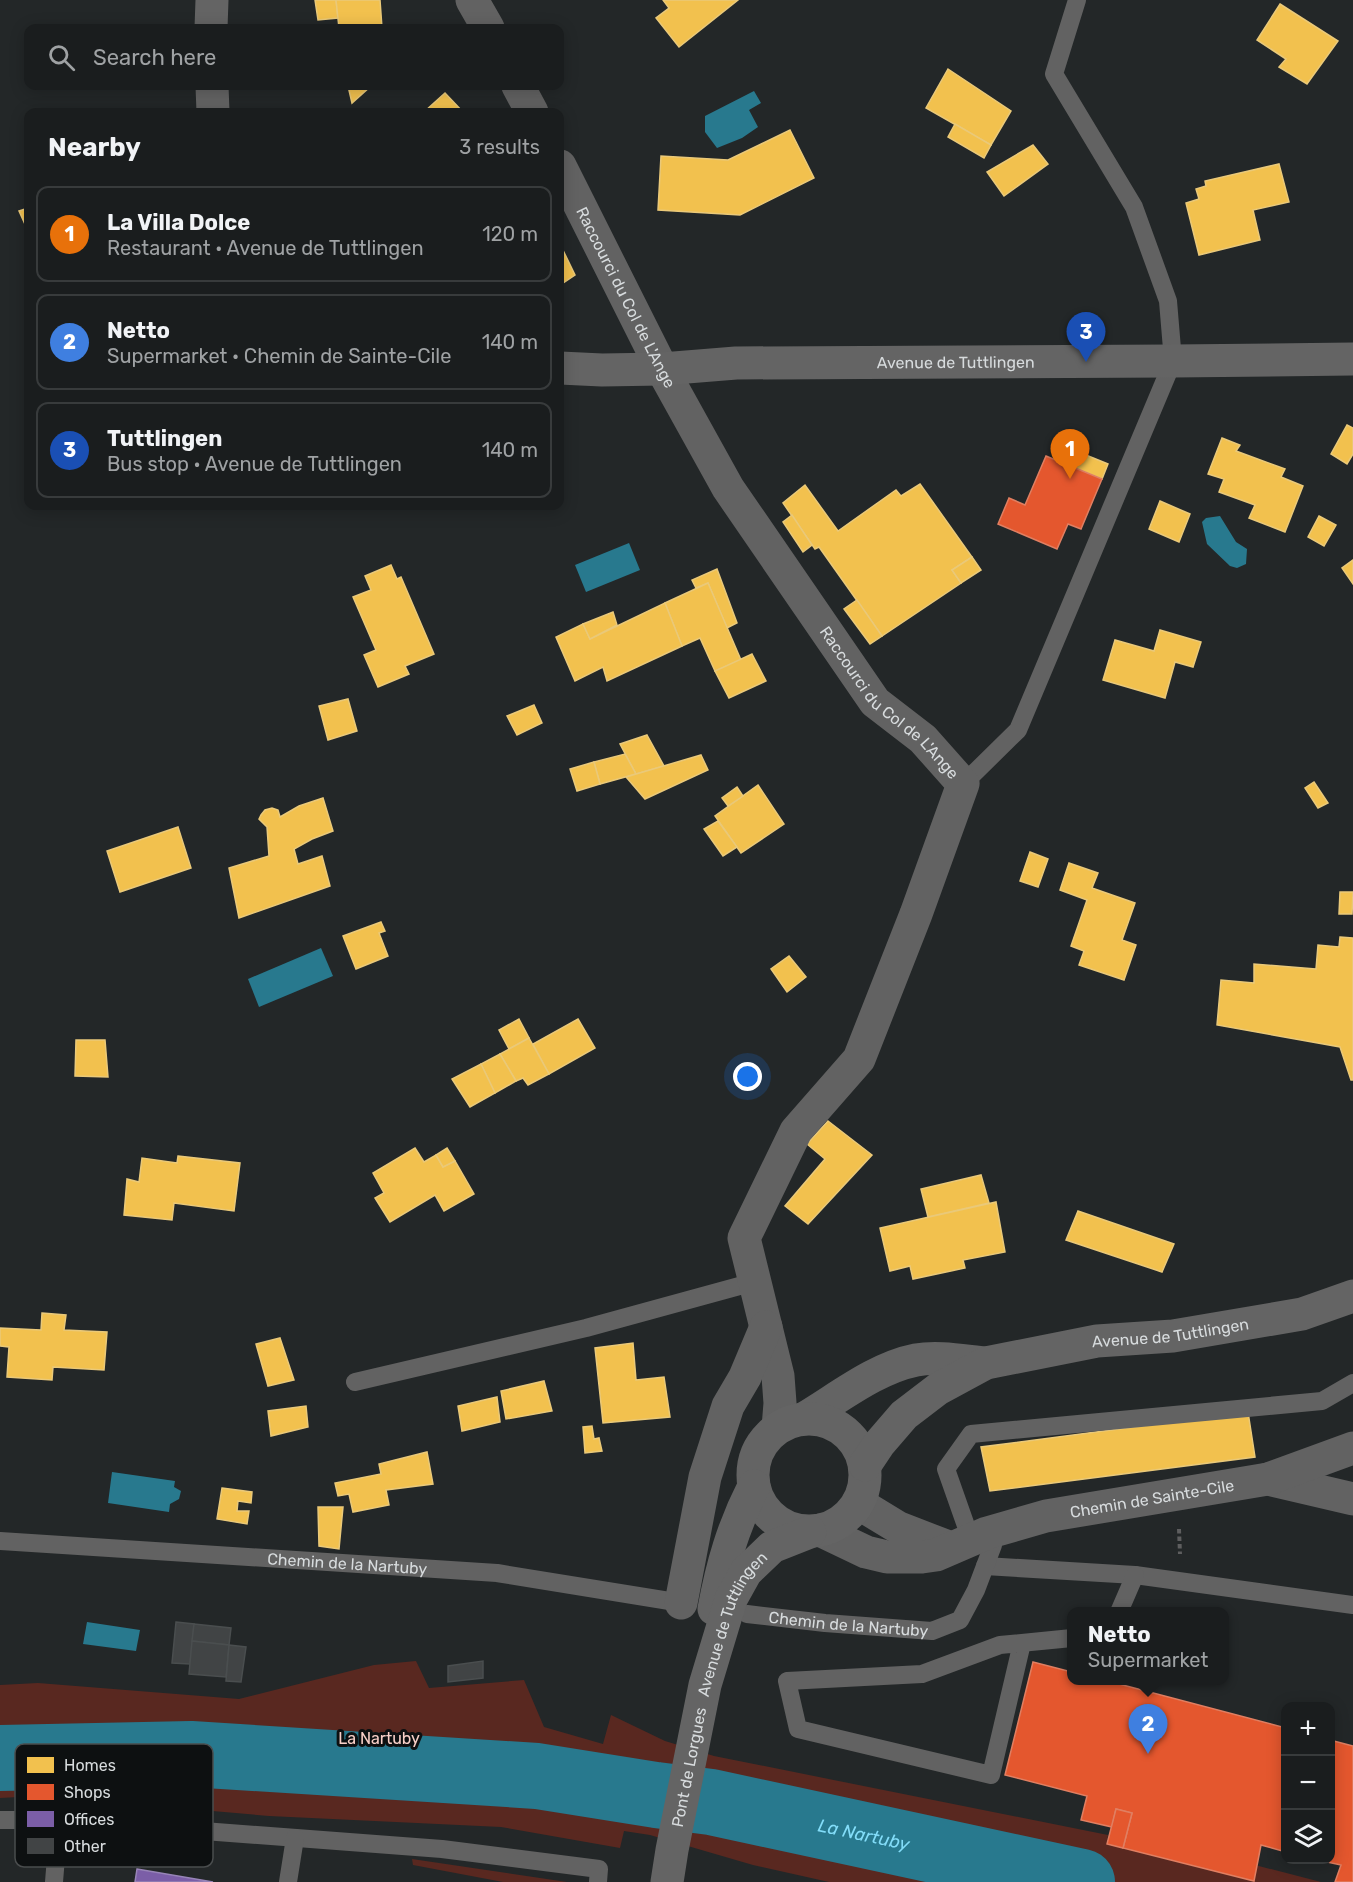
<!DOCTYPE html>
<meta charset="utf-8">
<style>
body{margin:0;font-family:Rubik,sans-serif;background:#232627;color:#f1f3f6}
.controls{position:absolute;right:18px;bottom:18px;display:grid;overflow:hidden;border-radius:12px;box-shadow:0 3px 15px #0003}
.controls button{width:54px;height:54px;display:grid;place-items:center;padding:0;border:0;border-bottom:2px solid #383b3c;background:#1a1d1e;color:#f1f3f6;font:30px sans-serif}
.you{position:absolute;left:748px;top:1077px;width:21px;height:21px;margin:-15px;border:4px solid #fff;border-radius:50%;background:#1a73e8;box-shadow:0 0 0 9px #1a73e833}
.badge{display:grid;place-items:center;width:39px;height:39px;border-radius:50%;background:#0b8043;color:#fff;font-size:20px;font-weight:700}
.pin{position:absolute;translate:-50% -50px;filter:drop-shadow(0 2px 3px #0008)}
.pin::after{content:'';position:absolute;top:32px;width:21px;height:18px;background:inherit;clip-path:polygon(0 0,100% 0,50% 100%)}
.popup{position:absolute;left:1067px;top:1607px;width:162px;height:78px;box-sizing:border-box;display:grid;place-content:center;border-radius:12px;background:#1a1d1e;filter:drop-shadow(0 2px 4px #0005);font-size:20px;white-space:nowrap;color:#9fa2a4}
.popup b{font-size:22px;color:#f1f3f6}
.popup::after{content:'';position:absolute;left:50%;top:100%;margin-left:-12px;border:12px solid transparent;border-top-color:#1a1d1e}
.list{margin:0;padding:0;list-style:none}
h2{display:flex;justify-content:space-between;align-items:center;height:78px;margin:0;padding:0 24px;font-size:26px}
h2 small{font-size:20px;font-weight:400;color:#9fa2a4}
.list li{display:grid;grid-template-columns:39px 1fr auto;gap:18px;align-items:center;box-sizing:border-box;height:96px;margin:0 12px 12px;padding:0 12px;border:2px solid #383b3c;border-radius:12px}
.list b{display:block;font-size:22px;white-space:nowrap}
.list p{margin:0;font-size:20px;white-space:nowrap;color:#9fa2a4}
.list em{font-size:20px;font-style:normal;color:#9fa2a4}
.icon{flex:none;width:33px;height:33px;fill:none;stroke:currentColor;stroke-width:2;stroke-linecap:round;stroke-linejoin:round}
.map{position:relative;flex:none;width:1353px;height:1882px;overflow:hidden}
.search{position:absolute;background:#1a1d1e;box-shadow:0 3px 15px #0003;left:24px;top:24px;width:540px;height:66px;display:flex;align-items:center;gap:15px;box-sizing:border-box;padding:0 21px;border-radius:12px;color:#9fa2a4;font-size:22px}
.panel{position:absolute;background:#1a1d1e;box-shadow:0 3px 15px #0003;left:24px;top:108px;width:540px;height:402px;border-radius:12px}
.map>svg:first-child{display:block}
.green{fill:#592820}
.water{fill:#28798e}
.homes{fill:#f2c14e;stroke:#eac979;stroke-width:1.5}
.shops{fill:#e4572e;stroke:#e07f62;stroke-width:1.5}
.offices{fill:#7b5ea7;stroke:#9784b7;stroke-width:1.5}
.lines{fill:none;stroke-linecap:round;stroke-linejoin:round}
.river{stroke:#28798e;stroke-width:66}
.building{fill:#414445;stroke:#4a4e4f;stroke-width:1.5}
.path{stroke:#5e5e5f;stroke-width:4;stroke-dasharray:4.5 3;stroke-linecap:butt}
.lane{stroke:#626262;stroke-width:18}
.street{stroke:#626262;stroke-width:33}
.secondary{stroke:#646464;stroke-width:33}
.labels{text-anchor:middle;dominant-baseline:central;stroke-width:6;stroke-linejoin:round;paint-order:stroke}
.street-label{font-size:16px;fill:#d7dbdd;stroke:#0d1011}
.park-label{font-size:16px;fill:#f8d0c8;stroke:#0d1011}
.water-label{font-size:18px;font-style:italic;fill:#83ddf9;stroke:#0d1011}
.key{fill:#0d1011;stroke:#4a4d4e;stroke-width:1.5}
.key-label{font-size:16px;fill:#d7dbdd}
</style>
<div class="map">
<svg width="1353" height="1882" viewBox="0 0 1353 1882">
<rect width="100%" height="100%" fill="#232728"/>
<g class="green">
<path d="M416,1661L429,1688L524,1680L544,1727L603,1744L611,1715L665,1741L714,1756L1108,1835L1107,1843L1255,1865L1321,1882H829L753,1865L650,1835L624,1831L620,1848L501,1827L269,1816L38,1796L0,1798V1685L38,1683L239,1699L374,1665Z"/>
<path d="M412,1859L567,1882H503L413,1865Z"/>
</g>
<g class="water">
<path d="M754,91L761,103L749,110L758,127L742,138L717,148L705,132V116Z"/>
<path d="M1220,516L1236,542L1247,549L1246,564L1237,568L1230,566L1207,544L1202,522L1206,518Z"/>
<path d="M629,543L640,570L586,592L575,565Z"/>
<path d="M321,948L333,976L259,1007L248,979Z"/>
<path d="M112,1472L175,1481L174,1487L181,1491L179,1499L170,1504L169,1512L108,1503Z"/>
<path d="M87,1622L140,1630L136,1651L83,1644Z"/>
</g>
<g class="homes">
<path d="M315,0H336L338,18L318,20Z"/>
<path d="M336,0H380L382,28H339Z"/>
<path d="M663,0H738L679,47L656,18L669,8Z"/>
<path d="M1280,4L1338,41L1307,84L1279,67L1286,59L1257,40Z"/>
<path d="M948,69L1011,111L991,145L926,108Z"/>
<path d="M348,86H371L352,103Z"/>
<path d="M445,93L463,112H424Z"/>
<path d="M955,124L991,145L984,158L948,137Z"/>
<path d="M790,130L814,178L740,215L658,210L661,156L728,160Z"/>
<path d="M1033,145L1048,164L1004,196L987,172Z"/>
<path d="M1279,164L1289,202L1253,210L1260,240L1199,255L1186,203L1199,199L1196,189L1206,186L1205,181Z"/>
<path d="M28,208V231L19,211Z"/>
<path d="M560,244L575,275L560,285Z"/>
<path d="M1347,425L1353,428V454L1347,464L1331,454Z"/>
<path d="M1222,438L1240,445L1236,451L1285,469L1281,477L1303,486L1285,532L1249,518L1255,505L1219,492L1224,479L1208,474Z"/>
<path d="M1076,451L1108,464L1102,479L1070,466Z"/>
<path d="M920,484L972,557L952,570L961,583L882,636L819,547L815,549L783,503L805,485L838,531L896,490L901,496Z"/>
<path d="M1160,501L1190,514L1179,542L1149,529Z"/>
<path d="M792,515L812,545L803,552L783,522Z"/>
<path d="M1319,516L1336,525L1324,546L1308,537Z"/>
<path d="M972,557L981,570L961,583L952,570Z"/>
<path d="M1353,560V584L1342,568Z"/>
<path d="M391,565L397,579L401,577L434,654L405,666L409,674L378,687L364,655L376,650L353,597L371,590L365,576Z"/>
<path d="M717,569L737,623L727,628L708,583L696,588L692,580Z"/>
<path d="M708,583L741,660L715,671L700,638L682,646L665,603Z"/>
<path d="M857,600L882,636L870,644L844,609Z"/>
<path d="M665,603L682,646L607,681L603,667L575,681L556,637L583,624L590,639Z"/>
<path d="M613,612L617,625L590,639L583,624Z"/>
<path d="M1160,630L1201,642L1193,667L1175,662L1165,698L1103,680L1115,640L1154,651Z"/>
<path d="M752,654L766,681L729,698L715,671Z"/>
<path d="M348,699L357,731L328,740L319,706Z"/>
<path d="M534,705L542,723L517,735L507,716Z"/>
<path d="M647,735L664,766L636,774L620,744Z"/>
<path d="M625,754L636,774L600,784L594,762Z"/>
<path d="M701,755L708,770L645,799L626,777Z"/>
<path d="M594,762L600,784L577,791L570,769Z"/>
<path d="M1314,782L1328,803L1318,808L1305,788Z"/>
<path d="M758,785L784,824L741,853L715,816Z"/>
<path d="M737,787L743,796L728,806L722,798Z"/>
<path d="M323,798L333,831L312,839L294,849L298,864L322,856L330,886L239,918L229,868L269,856L267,827L259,819L261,815L265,810L272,808L278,810L280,817L299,806Z"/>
<path d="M718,821L737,847L723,856L704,829Z"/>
<path d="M178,827L191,868L120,892L107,851Z"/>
<path d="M1030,852L1048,859L1038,887L1020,881Z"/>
<path d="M1069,863L1098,873L1092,888L1135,903L1122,940L1136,945L1124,980L1079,965L1084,951L1071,946L1087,900L1060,890Z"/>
<path d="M1340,892H1353L1352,914H1339Z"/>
<path d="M381,922L385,931L379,933L388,956L356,969L343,936Z"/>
<path d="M1340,937L1353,938V1080H1351L1340,1047L1217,1025L1221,980L1254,983V964L1316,969L1318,945L1339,947Z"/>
<path d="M789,956L806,977L787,992L771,969Z"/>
<path d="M519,1019L529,1038L509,1049L499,1030Z"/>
<path d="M578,1019L595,1048L549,1074L533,1044Z"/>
<path d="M529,1038L549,1074L528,1085L523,1078L516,1081L500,1054Z"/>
<path d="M76,1040H105L108,1077L75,1076Z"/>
<path d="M500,1054L516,1081L495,1093L481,1064Z"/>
<path d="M481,1064L495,1093L470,1107L452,1079Z"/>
<path d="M828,1121L872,1155L808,1224L785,1206L825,1159L807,1144Z"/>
<path d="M415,1148L424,1162L436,1155L443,1167L455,1161L474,1194L444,1211L435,1195L390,1222L375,1198L384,1193L373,1173Z"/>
<path d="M447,1148L455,1161L443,1167L436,1155Z"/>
<path d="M178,1156L240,1163L234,1211L174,1203L172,1220L124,1215L127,1179L139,1182L142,1158L177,1163Z"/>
<path d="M981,1175L989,1203L928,1217L921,1189Z"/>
<path d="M996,1202L1005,1252L963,1260L965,1268L913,1279L910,1266L890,1271L880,1228Z"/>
<path d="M1078,1211L1174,1244L1162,1272L1066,1240Z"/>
<path d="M42,1313L66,1315L64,1330L107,1332L104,1370L53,1367L52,1380L7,1377L9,1347L0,1346V1328L41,1330Z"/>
<path d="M280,1338L294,1380L268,1386L256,1344Z"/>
<path d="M633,1343L636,1380L664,1377L670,1417L603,1423L595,1348Z"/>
<path d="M544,1381L552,1411L506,1419L501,1391Z"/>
<path d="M497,1397L500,1422L462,1431L458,1406Z"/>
<path d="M306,1406L308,1427L271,1436L268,1411Z"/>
<path d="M1248,1412L1255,1457L990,1491L981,1447Z"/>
<path d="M592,1426L594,1439L599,1438L602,1451L585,1453L583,1427Z"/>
<path d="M427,1452L433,1484L386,1490L389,1505L353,1512L349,1494L338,1496L335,1483L381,1474L379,1464Z"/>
<path d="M222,1488L252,1492L251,1503L238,1501L237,1511H249L247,1524L217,1519Z"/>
<path d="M318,1507H343L339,1549L319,1546Z"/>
</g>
<g class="shops">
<path d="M1046,456L1102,479L1081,529L1068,524L1057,549L998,524L1009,498L1025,505Z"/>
<path d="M1033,1662L1072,1672V1680H1104L1286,1728V1852L1261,1845L1254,1881L1123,1848L1132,1813L1116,1809L1112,1827L1081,1820L1087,1796L1005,1775Z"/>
<path d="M1330,1740L1353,1746V1882H1335L1341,1865L1318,1860H1330Z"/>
<path d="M1116,1809L1132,1813L1123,1848L1107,1844Z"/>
</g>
<path class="offices" d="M137,1869L213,1882H135Z"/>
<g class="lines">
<path class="river" id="s1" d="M0,1758L191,1754L537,1776L656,1795L711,1802L1082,1882"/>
</g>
<g class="building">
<path d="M176,1622L194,1624L190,1664L172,1663Z"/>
<path d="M194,1624L231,1628L229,1645L192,1641Z"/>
<path d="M192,1641L229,1645L226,1677L189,1674Z"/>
<path d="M229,1645L246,1647L241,1682L226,1681Z"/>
<path d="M483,1661V1678L448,1682V1666Z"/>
</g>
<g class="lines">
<path class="path" d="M1179,1529L1180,1554"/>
<g class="lane">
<path d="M963,784L1018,730L1173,361L1168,301L1134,207L1054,74L1077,0"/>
<path d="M355,1382L586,1328L754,1282"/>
<path d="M971,1540L946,1469L971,1434L1322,1401L1353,1383"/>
<path id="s2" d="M0,1541L497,1573L688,1604"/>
<path d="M985,1566L1135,1575L1353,1605"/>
<path d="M1119,1612L1135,1575"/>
<path id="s3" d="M747,1614L825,1623L932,1631L960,1620L976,1590L993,1545L987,1533"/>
<path d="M1022,1643L991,1775L798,1729L787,1681L922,1674L1000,1645L1072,1638"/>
<path d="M0,1820H59L442,1849L599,1869L598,1882"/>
<path d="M54,1882L59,1820"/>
<path d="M288,1882L295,1838"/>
</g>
<g class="street">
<path d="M472,0L488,28"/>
<path d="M518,86L532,112"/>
<path id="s4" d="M560,166L662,369L728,488L875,702L923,739L963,784L916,914L859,1059L796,1131L744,1238L778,1376L780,1403L778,1428"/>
<path d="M1268,1479L1353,1499"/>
<path d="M858,1503L899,1528L951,1548"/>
<path id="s5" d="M820,1530L866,1552L887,1557H922L936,1555L987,1533L1046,1516L1268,1479L1353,1448"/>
<path d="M681,1603L705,1477L728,1406L745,1377L766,1327"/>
</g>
<g class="secondary">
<path d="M211,28L212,0"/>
<path d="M212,86L213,112"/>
<path id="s6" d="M560,368L602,370L662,369L736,363L1173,361L1353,359"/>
<path d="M805,1418C840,1397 876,1368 916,1360C938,1356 964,1361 986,1363"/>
<circle cx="809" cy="1475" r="56"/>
<path id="s7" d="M865,1465L879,1444L904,1415L938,1389L986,1363L1097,1341L1173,1336L1302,1314L1353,1296"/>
<path d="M714,1609C722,1565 733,1527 754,1486"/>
<path id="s8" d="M667,1882L672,1850L705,1685L731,1599L746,1572L772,1547L810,1532"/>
</g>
</g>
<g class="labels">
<g class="street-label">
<text stroke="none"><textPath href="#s4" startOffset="147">Raccourci du Col de L'Ange</textPath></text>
<text stroke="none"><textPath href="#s6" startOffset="396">Avenue de Tuttlingen</textPath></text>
<text stroke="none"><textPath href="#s4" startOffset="633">Raccourci du Col de L'Ange</textPath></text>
<text stroke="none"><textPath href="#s7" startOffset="348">Avenue de Tuttlingen</textPath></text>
<text stroke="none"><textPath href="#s5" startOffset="346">Chemin de Sainte-Cile</textPath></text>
<text stroke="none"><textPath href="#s2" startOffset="348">Chemin de la Nartuby</textPath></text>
<text stroke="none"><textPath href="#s8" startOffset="268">Avenue de Tuttlingen</textPath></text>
<text stroke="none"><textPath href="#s3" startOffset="102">Chemin de la Nartuby</textPath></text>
<text stroke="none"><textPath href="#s8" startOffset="117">Pont de Lorgues</textPath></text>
</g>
<g class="park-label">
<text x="379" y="1738">La Nartuby</text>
</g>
<g class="water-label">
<text stroke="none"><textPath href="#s1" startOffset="870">La Nartuby</textPath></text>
</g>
</g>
<rect x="15" y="1744" width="198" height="123" rx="9" class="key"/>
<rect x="27" y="1757" width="27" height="16" fill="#f2c14e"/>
<rect x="27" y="1784" width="27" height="16" fill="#e4572e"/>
<rect x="27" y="1811" width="27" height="16" fill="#7b5ea7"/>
<rect x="27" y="1838" width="27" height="16" fill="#414445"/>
<g class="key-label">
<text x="64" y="1771">Homes</text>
<text x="64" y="1798">Shops</text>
<text x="64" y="1825">Offices</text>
<text x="64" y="1852">Other</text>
</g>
</svg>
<div class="controls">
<button>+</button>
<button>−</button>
<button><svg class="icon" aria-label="layers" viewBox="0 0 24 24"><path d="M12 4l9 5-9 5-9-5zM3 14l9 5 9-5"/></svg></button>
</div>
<div class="you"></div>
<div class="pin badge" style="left:1070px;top:479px;background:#e8710a">1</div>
<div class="pin badge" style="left:1148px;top:1754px;background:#3f7fe0">2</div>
<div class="popup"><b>Netto</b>Supermarket</div>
<div class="pin badge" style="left:1086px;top:362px;background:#1a4fb4">3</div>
<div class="search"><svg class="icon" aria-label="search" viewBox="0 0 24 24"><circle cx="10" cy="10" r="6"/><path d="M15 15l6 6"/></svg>Search here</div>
<section class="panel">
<h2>Nearby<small>3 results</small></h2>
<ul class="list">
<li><span class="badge" style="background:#e8710a">1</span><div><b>La Villa Dolce</b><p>Restaurant · Avenue de Tuttlingen</p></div><em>120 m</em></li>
<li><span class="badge" style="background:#3f7fe0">2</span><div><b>Netto</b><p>Supermarket · Chemin de Sainte-Cile</p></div><em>140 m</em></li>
<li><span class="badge" style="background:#1a4fb4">3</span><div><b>Tuttlingen</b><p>Bus stop · Avenue de Tuttlingen</p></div><em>140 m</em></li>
</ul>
</section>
</div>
